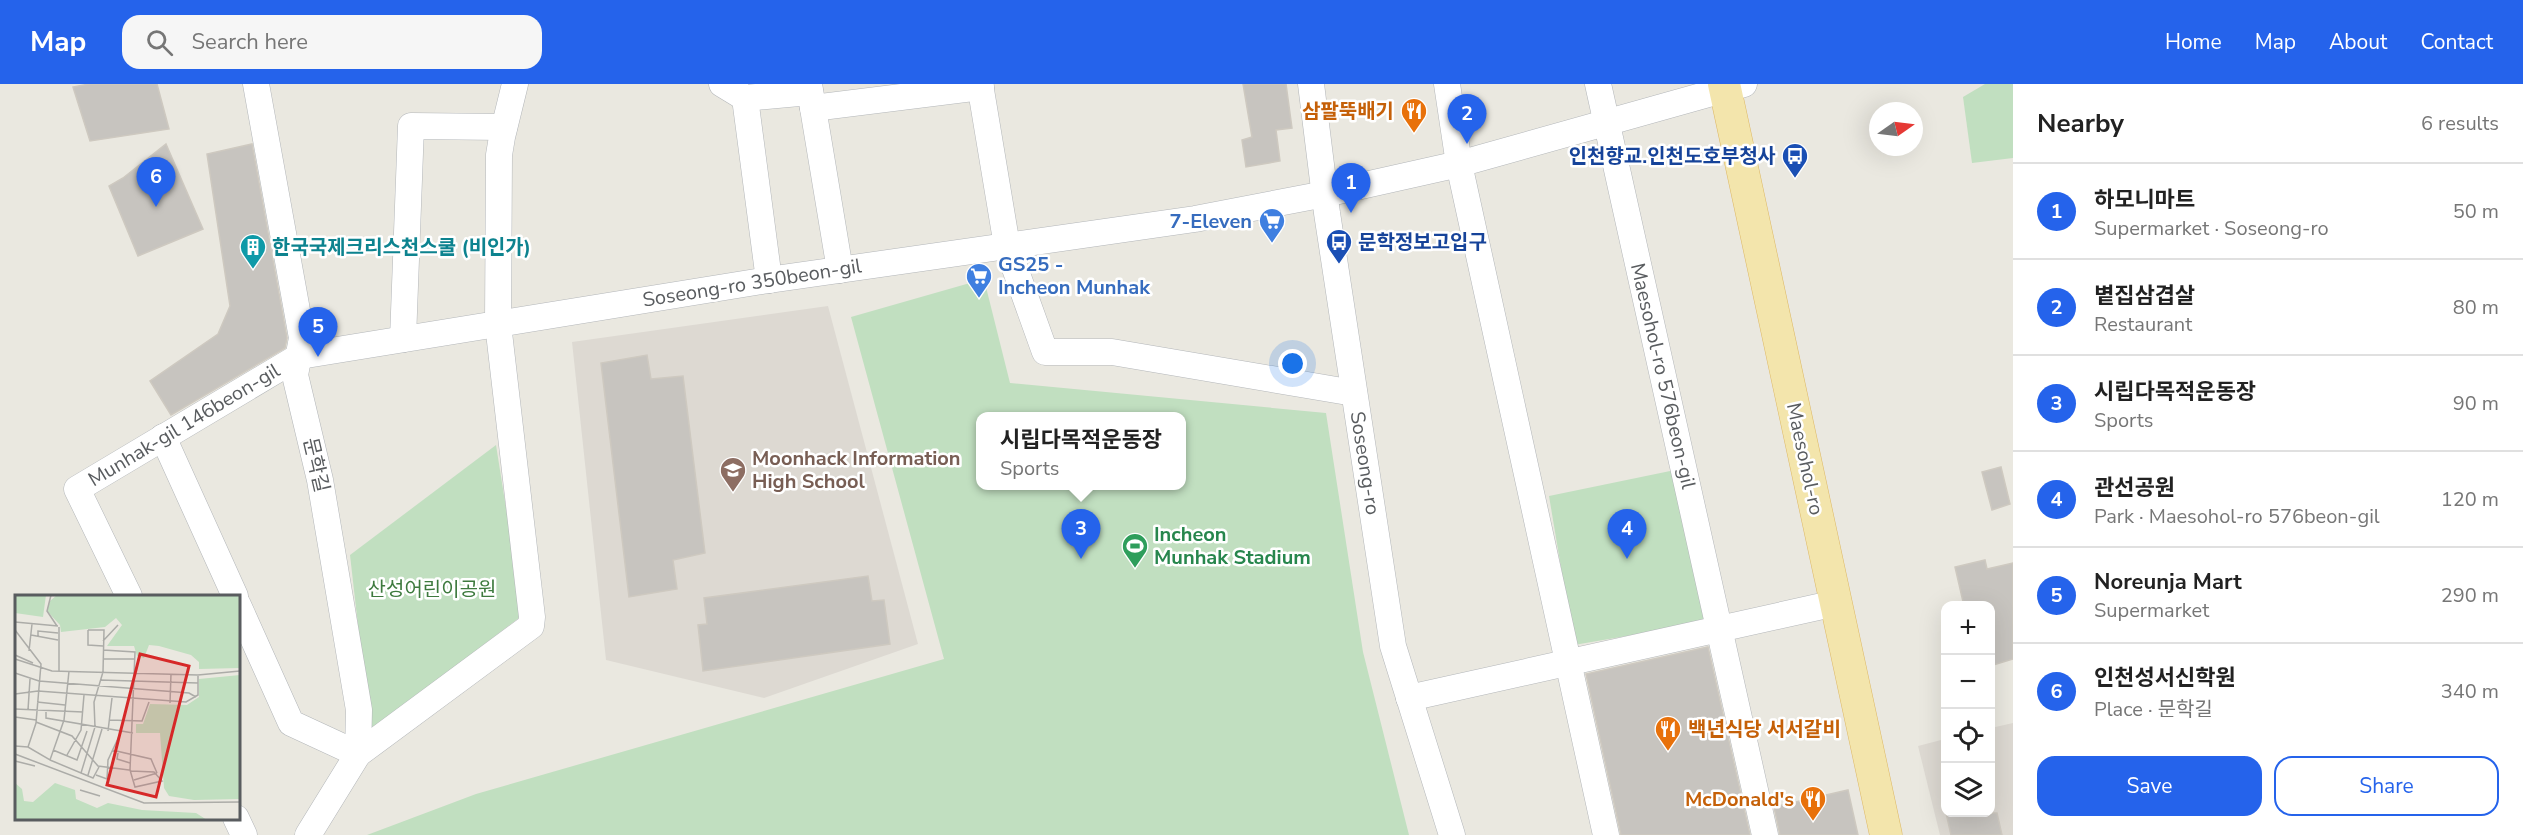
<!DOCTYPE html>
<meta charset="utf-8">
<style>
body{margin:0;font-family:"Nunito Sans","Noto Sans KR",sans-serif;background:#f6f6f6;color:#222}
.controls{position:absolute;right:18px;bottom:18px;display:grid;overflow:hidden;border-radius:12px;box-shadow:0 6px 24px #0002}
.controls button{width:54px;height:54px;display:grid;place-items:center;padding:0;border:0;border-bottom:2px solid #e0e0e0;background:#fff;color:#222;font:30px sans-serif}
.compass{position:absolute;left:1869px;top:18px;width:54px;height:54px;border-radius:50%;background:#fff;box-shadow:0 6px 24px #0002;rotate:76deg}
.you{position:absolute;left:1293px;top:280px;width:21px;height:21px;margin:-15px;border:4px solid #fff;border-radius:50%;background:#1a73e8;box-shadow:0 0 0 9px #1a73e833}
.badge{display:grid;place-items:center;width:39px;height:39px;border-radius:50%;background:#2563eb;color:#fff;font-size:20px;font-weight:700}
.pin{position:absolute;translate:-50% -50px;filter:drop-shadow(0 2px 3px #0008)}
.pin::after{content:'';position:absolute;top:32px;width:21px;height:18px;background:inherit;clip-path:polygon(0 0,100% 0,50% 100%)}
.popup{position:absolute;left:976px;top:328px;width:210px;height:78px;box-sizing:border-box;display:grid;place-content:center;border-radius:12px;background:#fff;filter:drop-shadow(0 2px 4px #0005);font-size:20px;white-space:nowrap;color:#767676}
.popup b{font-size:22px;color:#222}
.popup::after{content:'';position:absolute;left:50%;top:100%;margin-left:-12px;border:12px solid transparent;border-top-color:#fff}
.list{margin:0;padding:0;list-style:none}
h2{display:flex;justify-content:space-between;align-items:center;height:78px;margin:0;padding:0 24px;font-size:26px}
h2 small{font-size:20px;font-weight:400;color:#767676}
.list li{display:grid;grid-template-columns:39px 1fr auto;gap:18px;align-items:center;box-sizing:border-box;height:96px;padding:0 24px;border-top:2px solid #e0e0e0}
.list b{display:block;font-size:22px;white-space:nowrap}
.list p{margin:0;font-size:20px;white-space:nowrap;color:#767676}
.list em{font-size:20px;font-style:normal;color:#767676}
.actions{display:flex;gap:12px;padding:18px 24px}
.actions a{flex:1;padding:14px 0;border:2px solid #2563eb;border-radius:18px;text-align:center;font-size:21px;color:#2563eb}
.actions .main{background:#2563eb;color:#fff}
.icon{flex:none;width:33px;height:33px;fill:none;stroke:currentColor;stroke-width:2;stroke-linecap:round;stroke-linejoin:round}
.map{position:relative;flex:none;width:2013px;height:751px;overflow:hidden}
header{display:flex;align-items:center;gap:36px;box-sizing:border-box;height:84px;padding:0 30px;background:#2563eb;color:#fff}
header strong{font-size:28px}
nav{display:flex;gap:33px;margin-inline-start:auto;font-size:21px}
.search{width:420px;height:54px;background:#f6f6f6;display:flex;align-items:center;gap:15px;box-sizing:border-box;padding:0 21px;border-radius:18px;color:#767676;font-size:22px}
main{display:flex}
aside{flex:1;background:#fff}
.map>svg:first-child{display:block}
.education{fill:#ddd9d2}
.green{fill:#c1dfc0;fill-rule:evenodd}
.building{fill:#c7c4bf;stroke:#cec9c0;stroke-width:1.5}
.lines{fill:none;stroke-linecap:round;stroke-linejoin:round}
.minor-casing{stroke:#b3b6b9;stroke-width:27}
.major-casing{stroke:#ddb866;stroke-width:33}
.minor{stroke:#fff;stroke-width:26}
.major{stroke:#f3e5ac;stroke-width:32}
.labels{text-anchor:middle;dominant-baseline:central;stroke-width:5;stroke-linejoin:round;paint-order:stroke}
.food-label{font-size:20px;font-weight:bold;fill:#c56008;stroke:#fff;text-anchor:end}
.transit-label{font-size:20px;font-weight:bold;fill:#164399;stroke:#fff;text-anchor:end}
.shop-label{font-size:20px;font-weight:bold;fill:#366cbe;stroke:#fff;text-anchor:end}
.culture-label{font-size:20px;font-weight:bold;fill:#0d838f;stroke:#fff;text-anchor:start}
.street-label{font-size:20px;fill:#595c5f;stroke:#fff}
.education-label{font-size:20px;font-weight:bold;fill:#785e54;stroke:#fff;text-anchor:start}
.leisure-label{font-size:20px;font-weight:bold;fill:#27864d;stroke:#fff;text-anchor:start}
.park-label{font-size:20px;fill:#3e7a3e;stroke:#fff}
.inset-road{fill:none;stroke:#acaca8;stroke-width:1.5}
.view{fill:#d62828;fill-opacity:0.15;stroke:#d62828;stroke-width:3}
.inset-edge{fill:none;stroke:#595c5f;stroke-width:3}
</style>
<header>
<strong>Map</strong>
<div class="search"><svg class="icon" aria-label="search" viewBox="0 0 24 24"><circle cx="10" cy="10" r="6"/><path d="M15 15l6 6"/></svg>Search here</div>
<nav><a>Home</a><a>Map</a><a>About</a><a>Contact</a></nav>
</header>
<main>
<div class="map">
<svg width="2013" height="751" viewBox="0 0 2013 751">
<rect width="100%" height="100%" fill="#eae8e0"/>
<g class="education">
<path d="M828,222L918,560L764,614L606,576L572,258Z"/>
<path d="M2013,639V751H1940L1918,662L1945,655L1946,728H1990L1991,644Z"/>
</g>
<g class="green">
<path d="M1985,0H2013V74L1972,79L1963,13Z"/>
<path d="M984,195L1010,299L1326,329L1363,568L1409,751H367L476,710L944,575L851,233ZM980,332H1182V402H980Z"/>
<path d="M496,361L523,531L370,647L350,471Z"/>
<path d="M1675,386L1708,538L1574,561L1549,412Z"/>
</g>
<g class="building">
<path d="M89,0H157L169,45L90,57L73,3Z"/>
<path d="M1243,0H1286L1292,44L1276,46L1280,77L1246,83L1242,56L1252,53Z"/>
<path d="M166,60L203,145L138,172L109,102L123,94Z"/>
<path d="M252,60L287,254L285,264L171,331L150,297L218,250L230,222L207,70Z"/>
<path d="M647,271L651,295L683,292L705,469L673,476L677,505L629,513L601,279Z"/>
<path d="M2001,383L2010,420L1992,426L1982,388Z"/>
<path d="M1985,476L1987,485L2013,479V575L1990,582V522H1964L1955,483Z"/>
<path d="M868,492L872,517L884,516L890,560L703,587L698,541L707,540L704,514Z"/>
<path d="M1708,563L1750,751H1621L1586,590Z"/>
<path d="M1848,706L1858,751H1780L1774,723Z"/>
<path d="M1946,729H1997L2002,751H1951Z"/>
</g>
<g class="lines">
<g class="minor-casing">
<g id="minor">
<path d="M256,0L302,254L295,291L320,396L359,626L358,670L308,751"/>
<path d="M722,0L745,14L810,8"/>
<path d="M809,0L840,186"/>
<path d="M980,0L1007,162L1045,268H1112L1354,309"/>
<path d="M1311,0L1327,129L1393,562L1452,751"/>
<path d="M1447,0L1459,80L1606,751"/>
<path d="M1598,0L1765,751"/>
<path d="M745,14L769,196"/>
<path d="M813,24L981,3"/>
<path d="M403,255L411,42L504,43"/>
<path d="M163,353L235,512"/>
<path d="M129,512L77,405L300,272L762,197L1195,135L1325,110L1459,80L1744,0"/>
<path d="M238,521L291,639L358,670"/>
<path d="M1409,614L1836,519"/>
<path d="M358,670L531,542L532,533L498,240L499,71L502,53L515,0"/>
<path d="M236,734L244,751"/>
</g>
</g>
<g class="major-casing">
<path id="major" d="M1724,0L1886,751"/>
</g>
<use href="#minor" class="minor"/>
<use href="#major" class="major"/>
</g>
<defs>
<g id="restaurant-pin" transform="scale(1.35)"><path d="M0 17L-7.5 6A9.5 9.5 0 1 1 7.5 6Z" fill="#e8710a" stroke="#fff"/><path d="M-5-6h1v4h1v-4h1v4h1v-4h1v5L-1.5 .5V6h-2V.5L-5-1ZM5-6V6H3V1.5H1.5Q1.5-4 5-6Z" fill="#fff"/></g>
<g id="bus-pin" transform="scale(1.35)"><path d="M0 17L-7.5 6A9.5 9.5 0 1 1 7.5 6Z" fill="#1a4fb4" stroke="#fff"/><path d="M-5-6H5V4H4V6H2V4H-2V6H-4V4H-5ZM-3.5-4V0h7V-4ZM-3.5 1.2v1.5H-2V1.2ZM2 1.2v1.5H3.5V1.2Z" fill="#fff"/></g>
<g id="supermarket-pin" transform="scale(1.35)"><path d="M0 17L-7.5 6A9.5 9.5 0 1 1 7.5 6Z" fill="#3f7fe0" stroke="#fff"/><path d="M-6-5.5h2.5l.6 2H6L4.5 2H-2.5L-4.4-4H-6ZM-1.5 3.2a1.3 1.3 0 1 0 .1 0ZM3 3.2a1.3 1.3 0 1 0 .1 0Z" fill="#fff"/></g>
<g id="building-pin" transform="scale(1.35)"><path d="M0 17L-7.5 6A9.5 9.5 0 1 1 7.5 6Z" fill="#0f9aa8" stroke="#fff"/><path d="M-4-6H4V6H1V3H-1V6H-4ZM-2.5-4.3h1.7v1.8h-1.7ZM.8-4.3h1.7v1.8H.8ZM-2.5-1h1.7V.8h-1.7ZM.8-1h1.7V.8H.8Z" fill="#fff"/></g>
<g id="school-pin" transform="scale(1.35)"><path d="M0 17L-7.5 6A9.5 9.5 0 1 1 7.5 6Z" fill="#8d6e63" stroke="#fff"/><path d="M0-5L7-2L0 1L-7-2ZM-4 1L0 2.5L4 1V4Q0 6-4 4Z" fill="#fff"/></g>
<g id="stadium-pin" transform="scale(1.35)"><path d="M0 17L-7.5 6A9.5 9.5 0 1 1 7.5 6Z" fill="#2e9e5b" stroke="#fff"/><path d="M0-5a6.5 5 0 1 0 0 10a6.5 5 0 1 0 0-10ZM-3.5-1.8h7v3.6h-7Z" fill="#fff"/></g>
</defs>
<g fill-rule="evenodd">
<use href="#restaurant-pin" x="1414" y="27"/>
<use href="#bus-pin" x="1795" y="72"/>
<use href="#supermarket-pin" x="1272" y="137"/>
<use href="#bus-pin" x="1339" y="158"/>
<use href="#building-pin" x="253" y="163"/>
<use href="#supermarket-pin" x="979" y="192"/>
<use href="#school-pin" x="733" y="386"/>
<use href="#stadium-pin" x="1135" y="462"/>
<use href="#restaurant-pin" x="1668" y="645"/>
<use href="#restaurant-pin" x="1813" y="715"/>
</g>
<g class="labels">
<g class="food-label">
<text x="1394" y="27">삼팔뚝배기</text>
<text x="1688" y="645" text-anchor="start">백년식당 서서갈비</text>
<text x="1794" y="715">McDonald's</text>
</g>
<g class="transit-label">
<text x="1776" y="72">인천향교.인천도호부청사</text>
<text x="1358" y="158" text-anchor="start">문학정보고입구</text>
</g>
<g class="shop-label">
<text x="1252" y="137">7-Eleven</text>
<text x="998" y="180" text-anchor="start">GS25 -<tspan x="998" dy="23">Incheon Munhak</tspan></text>
</g>
<g class="culture-label">
<text x="272" y="163">한국국제크리스천스쿨 (비인가)</text>
</g>
<g class="street-label">
<text transform="translate(752 199) rotate(-9)">Soseong-ro 350beon-gil</text>
<text transform="translate(1663 292) rotate(77)">Maesohol-ro 576beon-gil</text>
<text transform="translate(184 341) rotate(-31)">Munhak-gil 146beon-gil</text>
<text transform="translate(1805 375) rotate(78)">Maesohol-ro</text>
<text transform="translate(1365 379) rotate(81)">Soseong-ro</text>
<text transform="translate(316 381) rotate(77)">문학길</text>
</g>
<g class="education-label">
<text x="752" y="374">Moonhack Information<tspan x="752" dy="23">High School</tspan></text>
</g>
<g class="leisure-label">
<text x="1154" y="450">Incheon<tspan x="1154" dy="23">Munhak Stadium</tspan></text>
</g>
<g class="park-label">
<text x="432" y="505">산성어린이공원</text>
</g>
</g>
<g transform="translate(15 511)">
<rect width="225" height="225" fill="#eae8e0"/>
<path d="M0,0H31L28,22L0,18ZM42,0H225V73L184,74V67L176,60L144,51L134,50L129,63L122,61L119,51H92L107,30L101,23L90,32L46,37L45,30L32,16L35,6ZM225,80V204L179,205L154,201L149,193L145,138H121V129H128L135,109L172,110L184,102V84ZM0,188L7,194L9,206L18,207L40,188L60,195L61,204L82,213L93,208L127,215L181,218L192,225H0Z" fill="#c1dfc0"/>
<path class="inset-road" d="M36,0L32,16L42,31M0,27L43,31M44,32V76M0,35L26,69L21,128L13,152M73,35V50L88,51M16,40L43,45M23,41V36L43,38M88,46L103,30M14,56L17,29M0,60L18,68M0,64L37,76L183,80L225,76M88,64H120M0,78L24,86L174,98L181,102M85,85L183,88M0,99L23,96L171,107L183,100V81M22,107L50,110M155,108L156,79M0,114L68,117M13,115L15,84M31,117V123L118,138M0,122L21,125M94,125L127,126L134,107M21,127L57,141L83,171L114,175H115L116,176L139,177L147,186L120,192L115,175L120,57L88,55M93,136L97,103M0,151L13,152L35,165L49,125L54,76M38,155L62,165L72,136M97,155L136,164L142,178M103,158L102,164L115,168M0,159L129,208L225,207M52,160L66,135L69,100M35,165L78,183L84,172M0,166L20,171M66,178L80,132L79,107L88,77L89,35H73M73,180L87,134M81,180L92,184L93,165L106,137M119,185L142,178M65,195L85,201"/>
<path class="view" d="M125,59L174,71L141,202L92,190Z"/>
<rect width="225" height="225" class="inset-edge"/>
</g>
</svg>
<div class="controls">
<button>+</button>
<button>−</button>
<button><svg class="icon" aria-label="locate" viewBox="0 0 24 24"><circle cx="12" cy="12" r="6"/><path d="M12 2v4M12 18v4M2 12h4M18 12h4"/></svg></button>
<button><svg class="icon" aria-label="layers" viewBox="0 0 24 24"><path d="M12 4l9 5-9 5-9-5zM3 14l9 5 9-5"/></svg></button>
</div>
<svg class="compass" viewBox="-18 -18 36 36"><path d="M0-13l5 13h-10z" fill="#e53935"/><path d="M0 13l5-13h-10z" fill="#767676"/></svg>
<div class="you"></div>
<div class="pin badge" style="left:1351px;top:129px">1</div>
<div class="pin badge" style="left:1467px;top:60px">2</div>
<div class="pin badge" style="left:1081px;top:475px">3</div>
<div class="popup"><b>시립다목적운동장</b>Sports</div>
<div class="pin badge" style="left:1627px;top:475px">4</div>
<div class="pin badge" style="left:318px;top:273px">5</div>
<div class="pin badge" style="left:156px;top:123px">6</div>
</div>
<aside>
<h2>Nearby<small>6 results</small></h2>
<ul class="list">
<li><span class="badge">1</span><div><b>하모니마트</b><p>Supermarket · Soseong-ro</p></div><em>50 m</em></li>
<li><span class="badge">2</span><div><b>볕집삼겹살</b><p>Restaurant</p></div><em>80 m</em></li>
<li><span class="badge">3</span><div><b>시립다목적운동장</b><p>Sports</p></div><em>90 m</em></li>
<li><span class="badge">4</span><div><b>관선공원</b><p>Park · Maesohol-ro 576beon-gil</p></div><em>120 m</em></li>
<li><span class="badge">5</span><div><b>Noreunja Mart</b><p>Supermarket</p></div><em>290 m</em></li>
<li><span class="badge">6</span><div><b>인천성서신학원</b><p>Place · 문학길</p></div><em>340 m</em></li>
</ul>
<div class="actions"><a class="main">Save</a><a>Share</a></div>
</aside>
</main>
